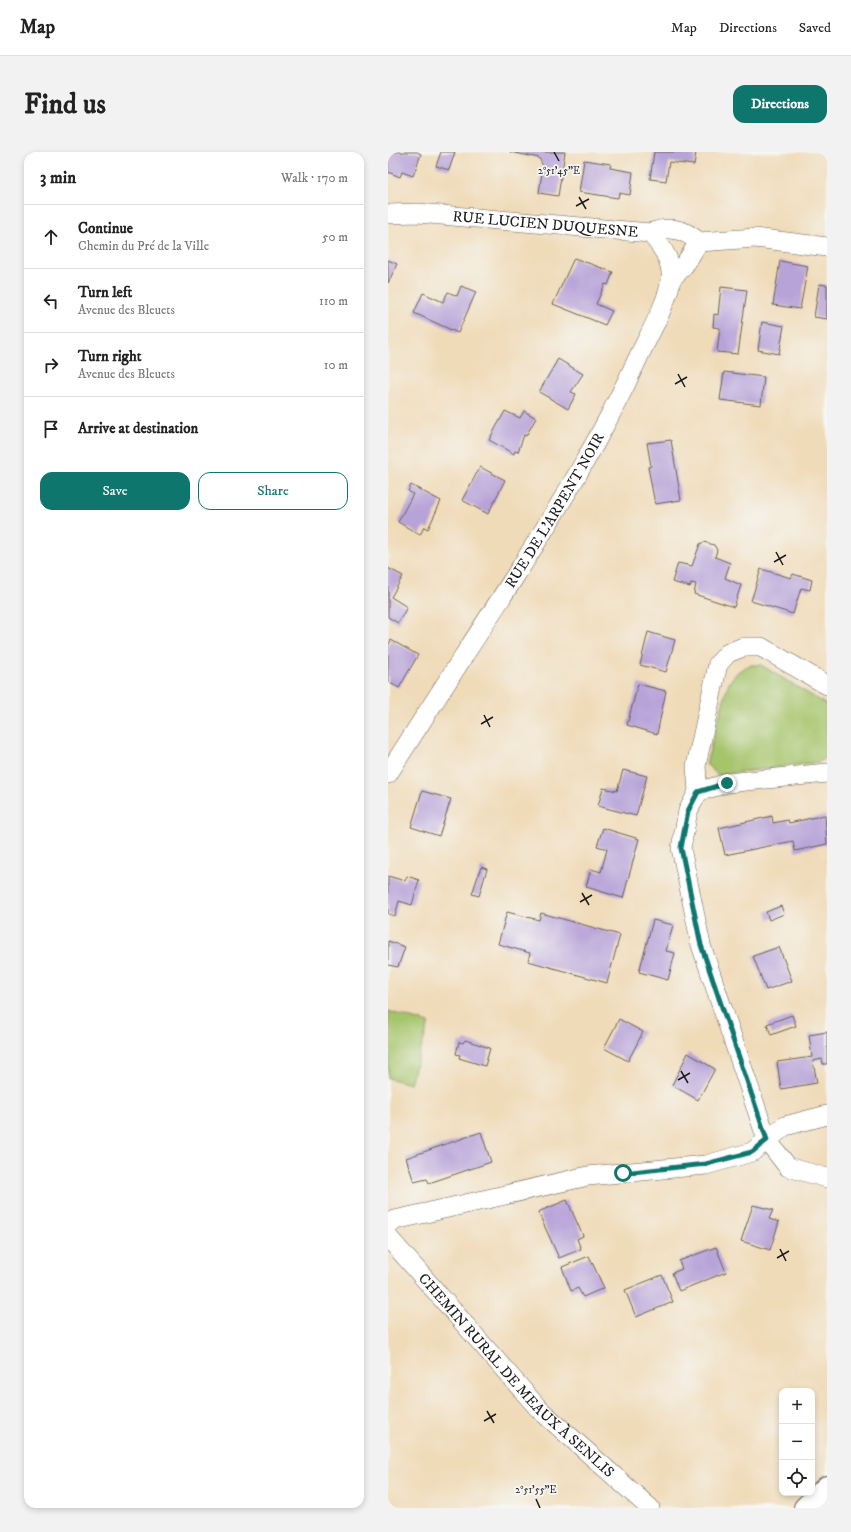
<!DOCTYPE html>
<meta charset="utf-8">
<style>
body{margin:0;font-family:"IM FELL DW Pica",serif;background:#f2f2f2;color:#222}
.controls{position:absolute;right:12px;bottom:12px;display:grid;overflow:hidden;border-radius:8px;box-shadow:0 2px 6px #0003}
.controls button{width:36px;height:36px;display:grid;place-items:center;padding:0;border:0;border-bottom:1px solid #e0e0e0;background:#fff;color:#222;font:20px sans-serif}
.stop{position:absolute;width:12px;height:12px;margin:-9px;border:3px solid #0f766e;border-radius:50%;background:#fff}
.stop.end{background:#0f766e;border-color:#fff;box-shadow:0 1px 4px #0008}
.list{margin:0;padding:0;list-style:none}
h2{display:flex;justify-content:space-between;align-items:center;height:52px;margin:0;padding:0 16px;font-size:17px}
h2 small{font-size:13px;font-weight:400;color:#767676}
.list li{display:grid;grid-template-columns:26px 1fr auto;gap:12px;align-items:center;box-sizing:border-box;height:64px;padding:0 16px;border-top:1px solid #e0e0e0}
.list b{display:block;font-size:15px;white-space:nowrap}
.list p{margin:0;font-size:13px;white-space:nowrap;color:#767676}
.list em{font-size:13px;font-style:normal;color:#767676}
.actions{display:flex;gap:8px;padding:12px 16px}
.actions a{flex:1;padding:9px 0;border:1px solid #0f766e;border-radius:12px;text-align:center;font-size:14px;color:#0f766e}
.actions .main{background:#0f766e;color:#fff}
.icon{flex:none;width:22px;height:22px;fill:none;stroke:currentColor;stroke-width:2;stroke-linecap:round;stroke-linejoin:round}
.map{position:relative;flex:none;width:439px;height:1356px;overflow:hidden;border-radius:12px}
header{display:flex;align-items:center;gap:24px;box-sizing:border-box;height:56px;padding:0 20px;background:#fff;border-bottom:1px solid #e0e0e0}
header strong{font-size:19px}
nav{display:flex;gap:22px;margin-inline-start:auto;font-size:14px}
.intro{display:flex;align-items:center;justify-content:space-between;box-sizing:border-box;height:96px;padding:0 24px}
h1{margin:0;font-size:28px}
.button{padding:10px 18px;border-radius:12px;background:#0f766e;color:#fff;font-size:14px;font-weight:700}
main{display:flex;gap:24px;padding:0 24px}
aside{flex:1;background:#fff;border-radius:12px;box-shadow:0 2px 6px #0003}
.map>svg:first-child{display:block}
.grass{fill:#a6c46b;stroke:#617044}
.building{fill:#b8a3d8}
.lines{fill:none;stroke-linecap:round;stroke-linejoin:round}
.minor-casing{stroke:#665f53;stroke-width:20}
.tertiary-casing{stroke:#665f53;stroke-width:24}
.minor{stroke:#fff;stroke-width:19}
.tertiary{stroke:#fff;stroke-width:22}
.route{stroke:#0f766e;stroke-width:5}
.ticks{fill:none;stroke:#1c1c1c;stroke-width:1.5}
.labels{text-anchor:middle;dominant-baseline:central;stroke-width:3.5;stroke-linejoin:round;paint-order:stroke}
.street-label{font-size:15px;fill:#1c1c1c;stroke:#f6f6f2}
.ticks-label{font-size:10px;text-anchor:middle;fill:#1c1c1c;stroke:#f6f6f2;stroke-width:3.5;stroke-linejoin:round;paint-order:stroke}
</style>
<header>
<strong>Map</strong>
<nav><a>Map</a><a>Directions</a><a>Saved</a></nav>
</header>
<div class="intro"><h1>Find us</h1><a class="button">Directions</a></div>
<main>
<aside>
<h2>3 min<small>Walk · 170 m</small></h2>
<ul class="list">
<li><svg class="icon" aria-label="ahead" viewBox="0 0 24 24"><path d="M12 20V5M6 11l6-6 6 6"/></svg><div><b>Continue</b><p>Chemin du Pré de la Ville</p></div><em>50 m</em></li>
<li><svg class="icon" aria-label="left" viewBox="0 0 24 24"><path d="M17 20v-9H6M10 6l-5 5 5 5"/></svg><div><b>Turn left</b><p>Avenue des Bleuets</p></div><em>110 m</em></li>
<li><svg class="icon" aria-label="right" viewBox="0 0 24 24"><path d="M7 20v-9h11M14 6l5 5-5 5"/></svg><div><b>Turn right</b><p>Avenue des Bleuets</p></div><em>10 m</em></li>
<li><svg class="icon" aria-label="arrive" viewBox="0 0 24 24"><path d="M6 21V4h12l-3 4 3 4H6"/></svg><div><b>Arrive at destination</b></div></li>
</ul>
<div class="actions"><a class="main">Save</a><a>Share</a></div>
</aside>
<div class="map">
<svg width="439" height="1356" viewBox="0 0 439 1356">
<rect width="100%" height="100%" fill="#f6f6f2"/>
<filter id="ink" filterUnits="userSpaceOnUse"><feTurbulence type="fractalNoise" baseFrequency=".025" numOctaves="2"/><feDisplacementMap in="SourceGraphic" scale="8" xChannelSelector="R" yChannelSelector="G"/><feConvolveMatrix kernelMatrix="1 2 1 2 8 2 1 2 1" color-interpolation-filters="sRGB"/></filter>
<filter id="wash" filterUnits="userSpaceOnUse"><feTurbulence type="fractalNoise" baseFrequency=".012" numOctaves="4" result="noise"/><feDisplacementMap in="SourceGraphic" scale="16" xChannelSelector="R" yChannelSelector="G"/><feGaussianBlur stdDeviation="0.9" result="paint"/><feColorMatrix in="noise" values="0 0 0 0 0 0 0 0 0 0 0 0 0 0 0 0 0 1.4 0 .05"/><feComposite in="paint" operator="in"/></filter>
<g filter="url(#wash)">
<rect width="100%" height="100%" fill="#f0dbb9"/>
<g class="grass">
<path d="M364,513H373L439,553V605L431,610L330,623L318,612L340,533C346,522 352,516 364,513Z"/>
<path d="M0,859L41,871L22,932L0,926Z"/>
</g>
<g id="blocks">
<g class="building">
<path d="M0,0H29L33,2L25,24L14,20L12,25L0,20Z"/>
<path d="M53,0H67L61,18L48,14Z"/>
<path d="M122,0H177L170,44L151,41L155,14L151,6Z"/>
<path d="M266,0H308L306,13L281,10L278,29L262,27Z"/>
<path d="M196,8L223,12L222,16L245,20L242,43L231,41L230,46L191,40Z"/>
<path d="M186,106L225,120L220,133L217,132L208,152L224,159L217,173L165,152Z"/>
<path d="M0,108L9,112L0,131Z"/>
<path d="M392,109L420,114L412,157L385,153Z"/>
<path d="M431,132L439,133V167L426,165Z"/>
<path d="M73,134L88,140L70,181L26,161L35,141L55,150L60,140L69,144Z"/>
<path d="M333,135L359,138L350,202L329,200L332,176L325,175L326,162L330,163Z"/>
<path d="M374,170L396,174L391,202L370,198Z"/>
<path d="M170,207L195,222L183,240L188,242L180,257L151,240Z"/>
<path d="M336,220L376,225L373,253L332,248Z"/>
<path d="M117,259L132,266L136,259L148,266L138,284L136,283L130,300L127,299L126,302L101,288Z"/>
<path d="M283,288L293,348L267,352L260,315L263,314L259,291Z"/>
<path d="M92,315L117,328L100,362L74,348Z"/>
<path d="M23,333L53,349L40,377L36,375L32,383L10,370L25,342L20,339Z"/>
<path d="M316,390L326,393L329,398L327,405L342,411L337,426L353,433L346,455L306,442L308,432L303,431L302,435L284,430L290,411L304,414L312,392Z"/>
<path d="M0,416L15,424L3,445L19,455L10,471L0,465Z"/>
<path d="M373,417L403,426L405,422L424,428L422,438L413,436L405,462L363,449Z"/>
<path d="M260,480L287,488L278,520L252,513Z"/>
<path d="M3,488L30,503L11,536L0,530V494Z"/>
<path d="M250,532L278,539L269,582L239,573Z"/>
<path d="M235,618L259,624L248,664L210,654L215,636L229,639Z"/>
<path d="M34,639L63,647L51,684L23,675Z"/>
<path d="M437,663L439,692L407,699L405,689L337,703L331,676L384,664L385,671L400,668L401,671Z"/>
<path d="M215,676L251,687L235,746L198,735L203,717L213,720L219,697L209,694Z"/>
<path d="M93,715L99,717L91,744L84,742Z"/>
<path d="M0,724L17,729L19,724L31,728L24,753L11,749L7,764L0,762Z"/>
<path d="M393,754L396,762L381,768L378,760Z"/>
<path d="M119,760L151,768L153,761L232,783L219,831L140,809L142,801L110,792Z"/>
<path d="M265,768L285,773L278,799L287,801L280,828L251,820Z"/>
<path d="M0,789L17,795L10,815L0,813Z"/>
<path d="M391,795L404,829L378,838L365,804Z"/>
<path d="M404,863L408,874L383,883L379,872Z"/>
<path d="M231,867L255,880L240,909L216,896Z"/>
<path d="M439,880V912H435L434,907L425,909L429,931L393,937L389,910L424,905L421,883Z"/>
<path d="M77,888L102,896L97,914L71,906L72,903L68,902L71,890L75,891Z"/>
<path d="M300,901L327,917L310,948L284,933Z"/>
<path d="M93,980L103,1010L41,1031L39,1027L26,1030L18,1006Z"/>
<path d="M179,1048L195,1084L189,1087L193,1097L171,1106L150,1060Z"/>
<path d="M365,1053L385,1058L381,1067L391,1070L382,1098L353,1089Z"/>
<path d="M328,1095L338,1120L291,1139L284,1121L294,1117L291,1109Z"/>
<path d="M201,1104L216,1136L195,1145L190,1136L183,1139L174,1115Z"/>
<path d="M274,1123L285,1150L248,1165L237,1138Z"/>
</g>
</g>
</g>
<g filter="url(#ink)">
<use href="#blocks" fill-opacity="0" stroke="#665f53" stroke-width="1"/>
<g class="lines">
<g class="minor-casing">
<g id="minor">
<path id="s1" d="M0,62L30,61L262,81C281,74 295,76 311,90L367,86L439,95"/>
<path d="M283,127L295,115L311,90"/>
<path d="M439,533L373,495H355L340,501L330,512L308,614L310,640L300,659L293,696L313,793L379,988L400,1015L439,1026"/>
<path id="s2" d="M0,622C41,557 83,493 124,429C169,358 214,285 249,208C259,186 280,151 283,127C285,109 273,93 262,81"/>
<path d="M310,640L339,631L439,621"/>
<path d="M0,1074L7,1068L200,1024L318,1013L364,1000L397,974L439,963"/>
<path id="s3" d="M0,1085L151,1257L262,1356"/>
</g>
</g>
<g class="tertiary-casing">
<path id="tertiary" d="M417,1356L439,1335"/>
</g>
<use href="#minor" class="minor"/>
<use href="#tertiary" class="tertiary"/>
</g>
</g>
<g class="lines" filter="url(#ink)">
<path class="route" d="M235,1021L318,1012L364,1000L379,988L313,793L293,696L300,659L310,640L339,631"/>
</g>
<path class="ticks" d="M166,0L171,9M191,45L198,57M188,54L201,47M290,222L297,235M287,232L299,225M388,400L395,413M386,410L398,403M96,563L102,575M93,572L105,565M194,741L201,753M192,750L204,743M293,919L300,931M290,928L302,921M392,1097L398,1109M389,1106L401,1099M99,1259L106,1271M96,1269L108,1262M148,1347L152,1356"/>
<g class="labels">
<g class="street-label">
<text stroke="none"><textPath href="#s1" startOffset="158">RUE LUCIEN DUQUESNE</textPath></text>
<text stroke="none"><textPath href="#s2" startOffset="312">RUE DE L'ARPENT NOIR</textPath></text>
<text stroke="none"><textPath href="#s3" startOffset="189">CHEMIN RURAL DE MEAUX À SENLIS</textPath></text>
</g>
</g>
<g class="ticks-label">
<text x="171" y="22">2°51'45"E</text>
<text x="148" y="1341">2°51'55"E</text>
</g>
</svg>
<div class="controls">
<button>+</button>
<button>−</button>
<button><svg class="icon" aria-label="locate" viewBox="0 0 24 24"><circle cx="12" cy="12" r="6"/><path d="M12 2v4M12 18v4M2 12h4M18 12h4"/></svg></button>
</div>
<div class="stop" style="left:235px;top:1021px"></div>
<div class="stop end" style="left:339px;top:631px"></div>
</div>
</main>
